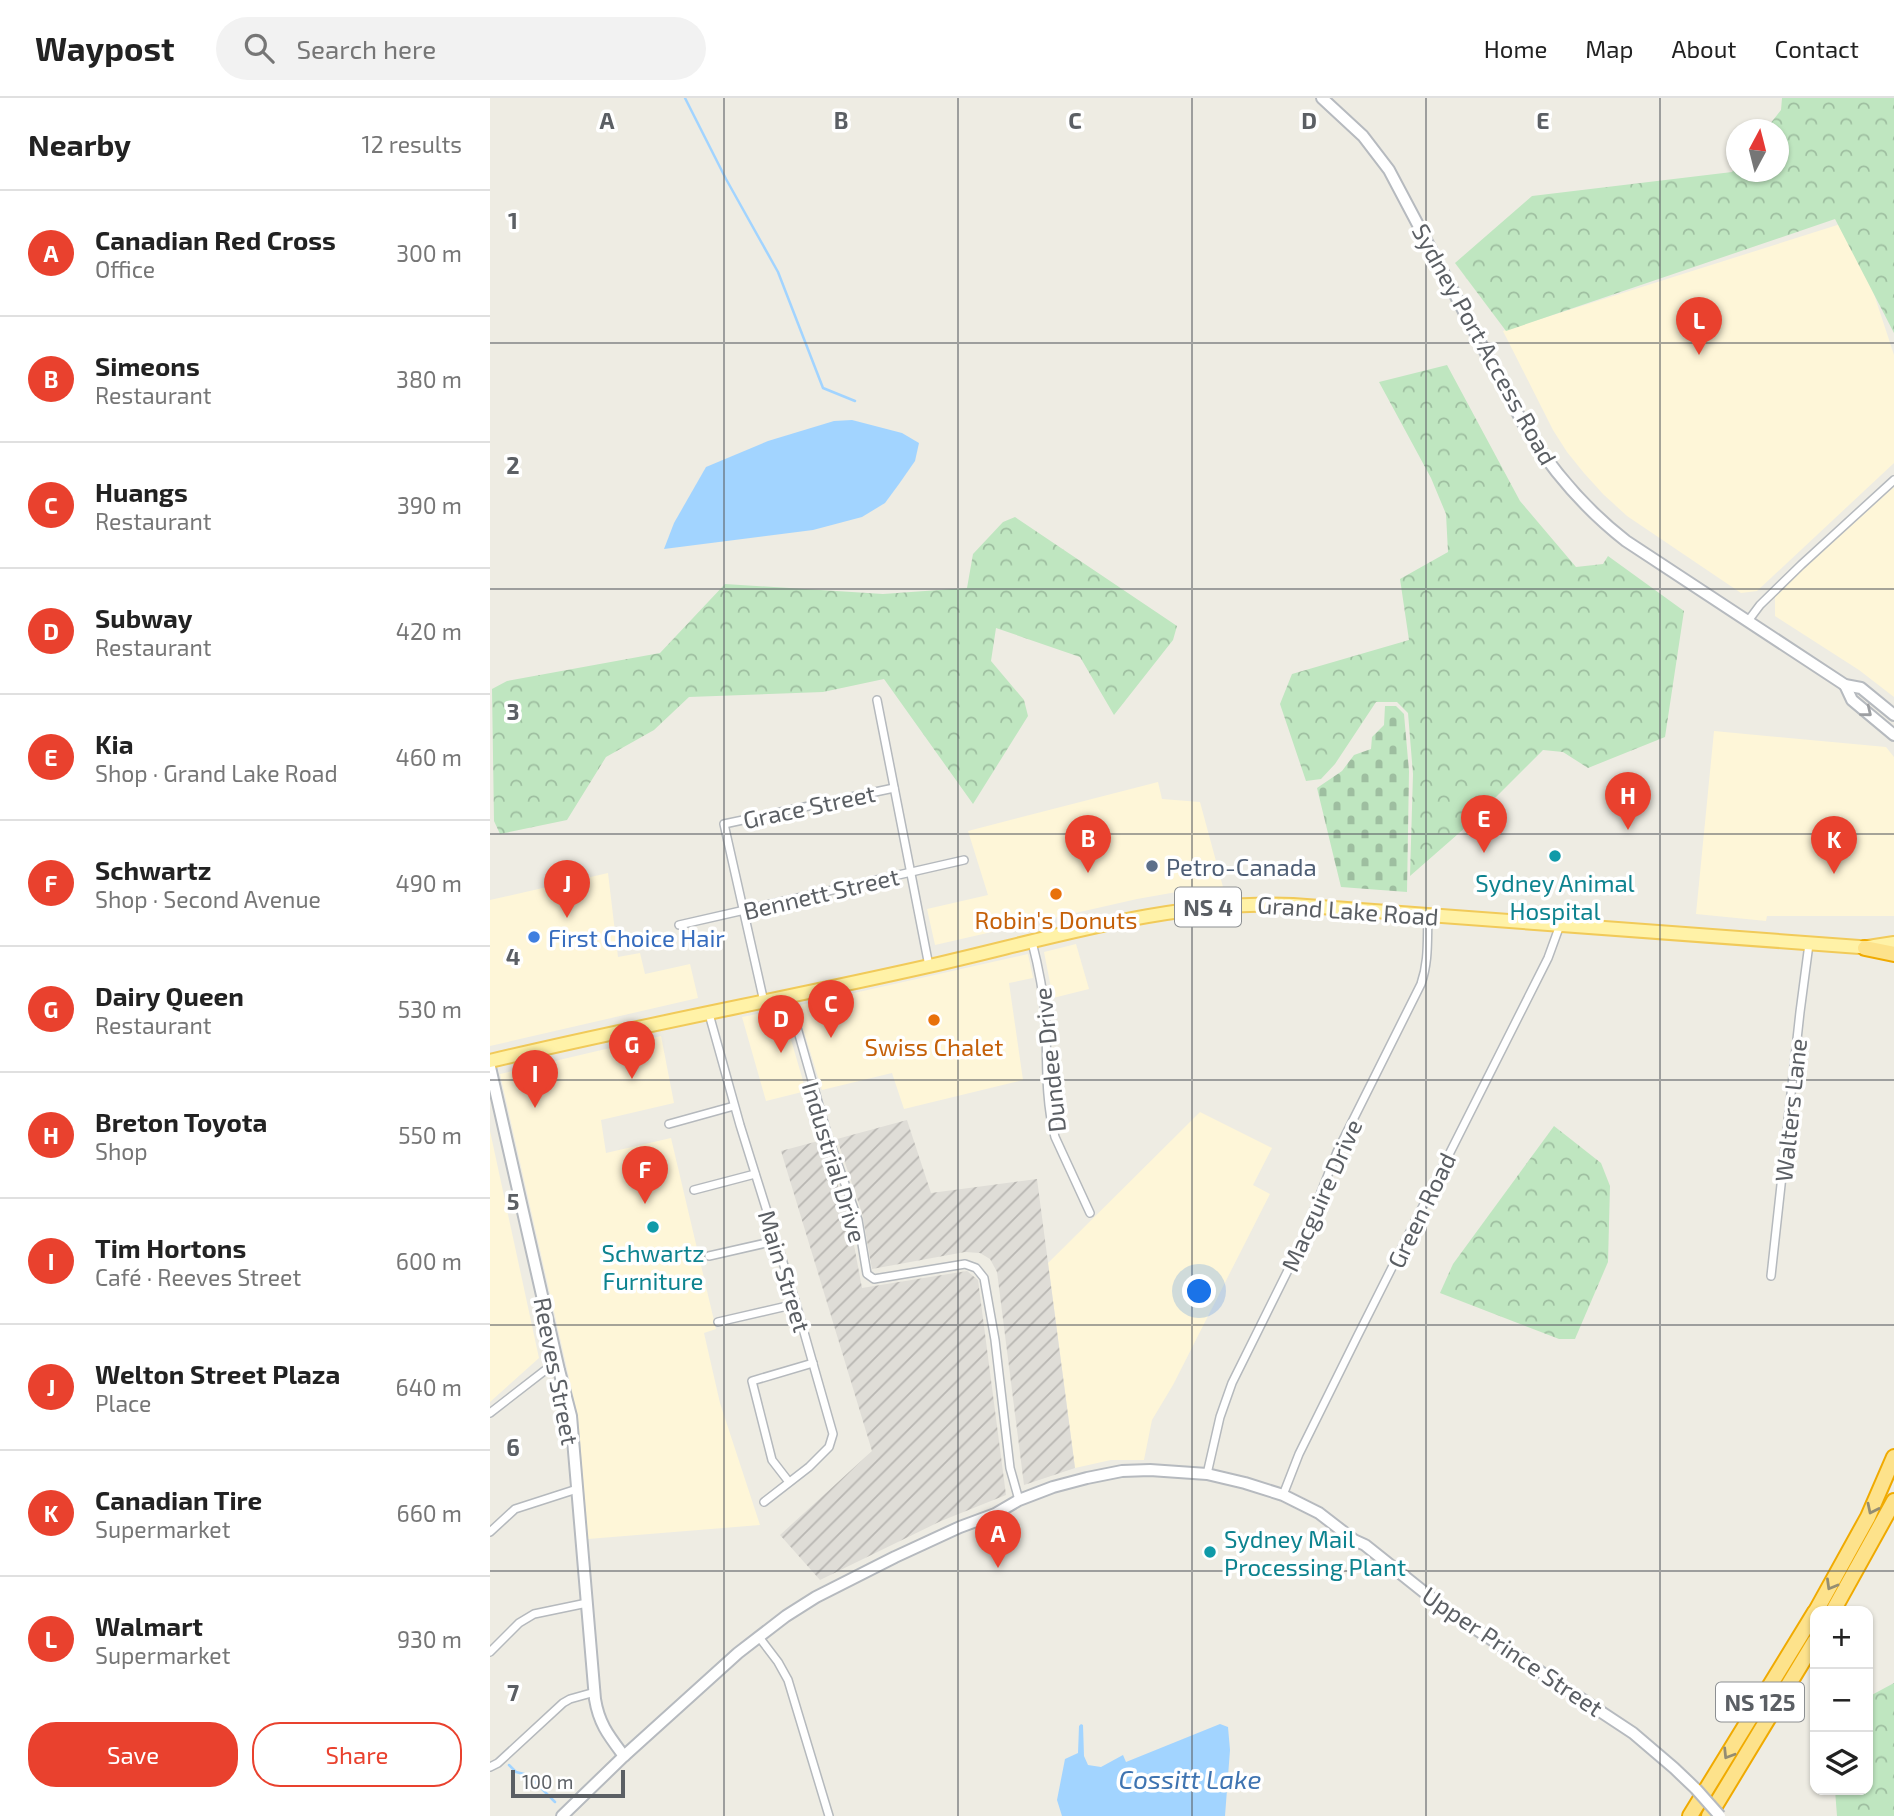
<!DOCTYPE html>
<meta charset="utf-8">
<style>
body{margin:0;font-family:"Exo 2",sans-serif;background:#f2f2f2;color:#222}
.controls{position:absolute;right:21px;bottom:21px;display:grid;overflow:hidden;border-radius:14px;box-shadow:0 2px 5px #0004}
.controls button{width:63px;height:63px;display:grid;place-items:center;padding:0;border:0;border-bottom:2px solid #e0e0e0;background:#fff;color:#222;font:35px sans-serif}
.compass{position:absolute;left:1236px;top:21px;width:63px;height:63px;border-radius:50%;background:#fff;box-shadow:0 2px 5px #0004;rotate:7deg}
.scale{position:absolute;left:21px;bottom:18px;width:114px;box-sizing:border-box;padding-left:7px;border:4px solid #5b5f64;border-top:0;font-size:19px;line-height:24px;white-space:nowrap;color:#5b5f64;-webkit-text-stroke:5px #fff;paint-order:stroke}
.you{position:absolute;left:710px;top:1194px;width:24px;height:24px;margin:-18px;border:5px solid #fff;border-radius:50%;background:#1a73e8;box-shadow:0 0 0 10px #1a73e833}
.badge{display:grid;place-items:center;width:46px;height:46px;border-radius:50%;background:#e9412e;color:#fff;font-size:23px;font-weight:700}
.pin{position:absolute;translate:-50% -58px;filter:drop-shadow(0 2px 4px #0008)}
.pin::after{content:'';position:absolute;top:37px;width:24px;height:21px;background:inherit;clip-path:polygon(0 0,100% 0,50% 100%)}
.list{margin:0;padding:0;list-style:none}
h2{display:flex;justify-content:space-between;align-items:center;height:91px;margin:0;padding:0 28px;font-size:30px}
h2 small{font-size:23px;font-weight:400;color:#767676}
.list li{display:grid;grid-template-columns:46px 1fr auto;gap:21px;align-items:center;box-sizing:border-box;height:126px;padding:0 28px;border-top:2px solid #e0e0e0}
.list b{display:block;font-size:26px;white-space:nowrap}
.list p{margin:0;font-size:23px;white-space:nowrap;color:#767676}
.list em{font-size:23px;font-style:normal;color:#767676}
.actions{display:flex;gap:14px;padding:21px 28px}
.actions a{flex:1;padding:16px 0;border:2px solid #e9412e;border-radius:28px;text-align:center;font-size:24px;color:#e9412e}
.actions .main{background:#e9412e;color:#fff}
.icon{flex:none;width:38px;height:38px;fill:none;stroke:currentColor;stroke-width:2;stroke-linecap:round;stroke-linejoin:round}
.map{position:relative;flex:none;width:1404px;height:1718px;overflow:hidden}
header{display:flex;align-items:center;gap:42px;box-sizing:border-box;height:98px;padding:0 35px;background:#fff;border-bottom:2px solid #e0e0e0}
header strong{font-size:33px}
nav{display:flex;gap:38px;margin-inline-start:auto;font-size:24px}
.search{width:490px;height:63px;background:#f2f2f2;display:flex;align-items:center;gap:18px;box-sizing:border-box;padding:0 24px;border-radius:38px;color:#767676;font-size:26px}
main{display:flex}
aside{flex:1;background:#fff}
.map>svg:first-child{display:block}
.commercial{fill:#fef6d8}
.industrial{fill:url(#industrial-furrows)}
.forest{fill:url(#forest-crowns)}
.cemetery{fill:url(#cemetery-stones)}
.water{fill:#a2d4ff}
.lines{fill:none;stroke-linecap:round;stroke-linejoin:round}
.stream{stroke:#a2d4ff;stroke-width:2.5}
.street-casing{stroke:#b5b9bd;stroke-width:10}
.secondary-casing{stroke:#b6babf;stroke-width:14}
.primary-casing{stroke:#f1ca59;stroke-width:16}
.highway-casing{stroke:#f0aa01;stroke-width:18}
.street{stroke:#fff;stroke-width:7}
.secondary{stroke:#fff;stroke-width:10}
.primary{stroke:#fff2a7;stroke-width:12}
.highway{stroke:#fde28b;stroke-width:14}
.secondary-bridge-casing{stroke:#b6babf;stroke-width:14;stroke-linecap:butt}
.secondary-bridge{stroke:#fff;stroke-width:10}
.oneway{stroke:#9d9fa2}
.oneway2{stroke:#948d72}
.grid{fill:none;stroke:#5b5f64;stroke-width:2;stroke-opacity:0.55}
.culture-dot{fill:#0f9aa8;stroke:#fff;stroke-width:2.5}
.service-dot{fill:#5c6f8a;stroke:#fff;stroke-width:2.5}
.food-dot{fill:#e8710a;stroke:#fff;stroke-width:2.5}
.shop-dot{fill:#3f7fe0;stroke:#fff;stroke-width:2.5}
.labels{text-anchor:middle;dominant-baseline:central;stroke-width:7;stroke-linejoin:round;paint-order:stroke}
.shield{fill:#fff;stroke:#8c8f92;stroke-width:2}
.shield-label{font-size:23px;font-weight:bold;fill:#5b5f64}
.street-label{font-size:24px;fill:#5b5f64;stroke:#fff}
.service-label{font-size:24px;fill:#4e5e75;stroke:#fff;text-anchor:start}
.culture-label{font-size:24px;fill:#0d838f;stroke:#fff}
.food-label{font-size:24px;fill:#c56008;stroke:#fff}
.shop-label{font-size:24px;fill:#366cbe;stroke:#fff;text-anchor:start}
.water-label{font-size:26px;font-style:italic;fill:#3f74b1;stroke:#fff}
.grid-label{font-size:23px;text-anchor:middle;font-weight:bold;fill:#5b5f64;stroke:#fff;stroke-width:7;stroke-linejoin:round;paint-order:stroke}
</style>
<header>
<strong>Waypost</strong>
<div class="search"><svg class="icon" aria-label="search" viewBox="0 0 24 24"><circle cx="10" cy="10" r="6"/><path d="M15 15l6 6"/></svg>Search here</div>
<nav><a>Home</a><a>Map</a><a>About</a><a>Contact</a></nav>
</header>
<main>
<aside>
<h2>Nearby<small>12 results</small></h2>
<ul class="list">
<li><span class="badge">A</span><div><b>Canadian Red Cross</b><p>Office</p></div><em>300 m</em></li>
<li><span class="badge">B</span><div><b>Simeons</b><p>Restaurant</p></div><em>380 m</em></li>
<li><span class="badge">C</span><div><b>Huangs</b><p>Restaurant</p></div><em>390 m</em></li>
<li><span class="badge">D</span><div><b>Subway</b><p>Restaurant</p></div><em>420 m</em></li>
<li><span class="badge">E</span><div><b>Kia</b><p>Shop · Grand Lake Road</p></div><em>460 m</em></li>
<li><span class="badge">F</span><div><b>Schwartz</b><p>Shop · Second Avenue</p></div><em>490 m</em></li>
<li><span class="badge">G</span><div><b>Dairy Queen</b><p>Restaurant</p></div><em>530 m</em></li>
<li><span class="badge">H</span><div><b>Breton Toyota</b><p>Shop</p></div><em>550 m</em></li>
<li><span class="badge">I</span><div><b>Tim Hortons</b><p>Café · Reeves Street</p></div><em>600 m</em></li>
<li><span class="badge">J</span><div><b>Welton Street Plaza</b><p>Place</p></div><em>640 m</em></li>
<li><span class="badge">K</span><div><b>Canadian Tire</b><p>Supermarket</p></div><em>660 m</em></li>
<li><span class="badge">L</span><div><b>Walmart</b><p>Supermarket</p></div><em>930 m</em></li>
</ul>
<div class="actions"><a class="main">Save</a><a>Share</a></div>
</aside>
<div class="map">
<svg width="1404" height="1718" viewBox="0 0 1404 1718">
<defs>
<pattern id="industrial-furrows" width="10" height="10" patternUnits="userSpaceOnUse" patternTransform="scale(1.75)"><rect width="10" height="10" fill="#dfddd7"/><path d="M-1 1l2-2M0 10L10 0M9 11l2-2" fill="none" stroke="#b8b6b2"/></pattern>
<pattern id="forest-crowns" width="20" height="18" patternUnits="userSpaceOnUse" patternTransform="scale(1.75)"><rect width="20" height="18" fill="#bfe6c0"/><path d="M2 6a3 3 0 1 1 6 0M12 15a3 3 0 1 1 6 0" fill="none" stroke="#9ebea0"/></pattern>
<pattern id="cemetery-stones" width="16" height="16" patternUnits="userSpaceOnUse" patternTransform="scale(1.75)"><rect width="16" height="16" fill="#bfe6c0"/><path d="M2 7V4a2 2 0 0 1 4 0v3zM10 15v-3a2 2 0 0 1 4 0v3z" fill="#9ebea0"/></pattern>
</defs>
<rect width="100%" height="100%" fill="#eeece3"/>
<g class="commercial">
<path d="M1360,123L1404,257V365L1267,493L1251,495L1137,418L1113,396L1094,375L1077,354L1063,332L1013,233Z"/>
<path d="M1404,389V599L1369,572L1285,518V497Z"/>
<path d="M1224,633L1396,649L1404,659V818H1277L1276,823L1206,816Z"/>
<path d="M668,684L672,701L710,704L733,789L698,792L647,801L445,847L437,811L498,797L478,733Z"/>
<path d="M118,775L128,859L150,855L155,876L200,866L208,900L0,948V802Z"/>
<path d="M586,846L599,891L563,900L554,854Z"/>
<path d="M538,856L543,880L519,885L533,982L414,1011L402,975L332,992L306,908Z"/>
<path d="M292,911L316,993L276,1003L252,919Z"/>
<path d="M171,938L184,1005L111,1022L116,1055L181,1040L226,1231L214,1235L230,1305L270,1427L98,1441L88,1319L10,976Z"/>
<path d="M710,1014L782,1050L763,1087L780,1096L683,1287L662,1322L654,1362H621L585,1370L558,1165Z"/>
<path d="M0,1033L49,1260L0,1304Z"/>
</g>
<g class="industrial">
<path d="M417,1022L441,1095L547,1081L585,1370L534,1387L507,1174L500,1161L490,1155L475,1154L382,1171L372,1115L347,1041Z"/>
<path d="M332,1042L359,1120L372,1190L477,1173L488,1182L516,1397L451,1423L330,1482L290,1437L382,1353L291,1053Z"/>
</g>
<g class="forest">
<path d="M1292,0H1404V235L1345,121L1016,233L965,165L1042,98L1242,74L1246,68V74H1288V32L1276,31L1291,12Z"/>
<path d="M957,267L1030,403L1086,469L1113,466L1118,458L1194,513L1175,639L1098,670L1073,654L1053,652L976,729L920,778L923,676L918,615L907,604H886L845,666L831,681L816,683L790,606L802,576L919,542L910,481L958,454L956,416L941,380L889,284Z"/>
<path d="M525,419L687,528L683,542L624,617L590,559L506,530L501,563L534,602L538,618L483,706L394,581L333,594L199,599L164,632L116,659L77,722L10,736L4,723L2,591L17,583L170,555L235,486L393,496L477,490L483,456L513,424Z"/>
<path d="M1064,1028L1111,1065L1120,1088L1118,1164L1085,1241H1069L950,1195L963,1166Z"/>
<path d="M1404,1585V1718H1347L1345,1692H1378V1599Z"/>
</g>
<path class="cemetery" d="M895,608H906L914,616L919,673L917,794L851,789L827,690L852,673L864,657L881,651L882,639L894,627Z"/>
<g class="water">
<path d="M362,322L412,335L429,345L425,363L409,386L395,405L372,419L323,432L174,451L184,425L216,369L278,343L344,323Z"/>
<path d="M591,1626L593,1627L594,1658L598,1667L611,1669L633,1657L636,1664L730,1626L738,1629L740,1652L735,1718H572L567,1702L575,1661L588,1655L589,1628Z"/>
</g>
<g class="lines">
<g class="stream">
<path d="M195,0L236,81L288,174L333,290L365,303"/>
<path d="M19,1667L26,1674L38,1677L65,1704"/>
</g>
<g class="street-casing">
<g id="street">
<path d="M1258,523L1270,507L1311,467L1404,382"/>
<path d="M387,602L439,868"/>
<path d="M189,827L474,762"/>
<path d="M542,844C549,871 554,897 556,925C557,962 555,1003 565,1039L600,1115"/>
<path d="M298,898L338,1039L368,1122L377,1176L384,1181L475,1166L486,1170L494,1180L505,1242L520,1370L529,1402"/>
<path d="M274,904L234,726L404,690"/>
<path d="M219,916L250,1027L306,1206L343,1336L339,1349L319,1369L274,1404"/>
<path d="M179,1026L244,1008"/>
<path d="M204,1092L265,1076"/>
<path d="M219,1158L285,1143"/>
<path d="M1281,1178L1310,914L1319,846"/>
<path d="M228,1224L306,1206"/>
<path d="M0,1315L67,1263"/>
<path d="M717,1376L730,1319L742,1285L809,1150L847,1054L931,886C939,863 937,842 938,818"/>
<path d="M299,1384L282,1362L262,1283L323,1265"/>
<path d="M793,1397L809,1356L867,1239L1058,860L1070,827"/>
<path d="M0,1434L25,1411L87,1391"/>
<path d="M269,1539L288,1564L298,1582L339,1718"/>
<path d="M0,1554L29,1525L44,1516L97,1505"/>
<path d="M0,1669L8,1665L73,1605L80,1601L105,1594"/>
</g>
</g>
<g class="secondary-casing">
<g id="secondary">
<path d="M832,0L873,38L899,72L1035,329C1063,374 1095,411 1136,443L1355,587L1371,590L1404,617"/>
<path d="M1355,587L1362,602L1404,637"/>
<path d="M0,969L69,1272L81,1318L105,1601C109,1626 119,1638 134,1658"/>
<path d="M72,1718L134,1658L248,1555L296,1518L326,1499L405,1459L470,1429L505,1416L529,1402L563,1389L597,1380L632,1373L660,1372L717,1376L755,1385L793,1397L829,1415L864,1442L875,1447L954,1510L1143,1635L1184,1670L1206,1691"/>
</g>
</g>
<g class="primary-casing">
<g id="primary">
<path d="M1378,849L1404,845"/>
<path d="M0,963C146,928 293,901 439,868C559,841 678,802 803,807L1383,850"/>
</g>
</g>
<g class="highway-casing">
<g id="highway">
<path d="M1375,850L1404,856"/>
<path d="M1326,1513L1378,1419L1404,1359"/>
<path d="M1343,1513L1404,1403"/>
<path d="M1200,1718L1325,1514"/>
<path d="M1219,1718L1325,1543"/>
</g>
</g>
<use href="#street" class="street"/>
<use href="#secondary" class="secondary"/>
<use href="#primary" class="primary"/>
<use href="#highway" class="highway"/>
<g class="secondary-bridge-casing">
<path id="secondary-bridge" d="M1206,1691L1230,1718"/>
</g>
<use href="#secondary-bridge" class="secondary-bridge"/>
</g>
<defs><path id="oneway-chevron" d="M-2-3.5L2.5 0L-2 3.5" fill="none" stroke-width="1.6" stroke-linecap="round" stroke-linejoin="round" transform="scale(1.75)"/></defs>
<use class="oneway" href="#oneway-chevron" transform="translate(1377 614) rotate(39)"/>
<g class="oneway2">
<use href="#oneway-chevron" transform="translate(1382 1411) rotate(116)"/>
<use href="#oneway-chevron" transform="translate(1341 1487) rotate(120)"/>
<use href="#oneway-chevron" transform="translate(1238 1656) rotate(122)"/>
</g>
<path class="grid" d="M234,0V1718M468,0V1718M702,0V1718M936,0V1718M1170,0V1718M0,245H1404M0,491H1404M0,736H1404M0,982H1404M0,1227H1404M0,1473H1404"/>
<g class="culture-dot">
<circle cx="1065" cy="758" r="7"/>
<circle cx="163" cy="1129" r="7"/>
<circle cx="720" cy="1454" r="7"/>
</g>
<circle class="service-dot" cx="662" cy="768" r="7"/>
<g class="food-dot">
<circle cx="566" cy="796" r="7"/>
<circle cx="444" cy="922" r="7"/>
</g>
<circle class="shop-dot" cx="44" cy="839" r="7"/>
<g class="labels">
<g class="shield">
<rect x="685" y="789.5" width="66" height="39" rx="5"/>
<rect x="1226" y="1584.5" width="88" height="39" rx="5"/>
</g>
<g class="shield-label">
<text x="718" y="809">NS 4</text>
<text x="1270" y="1604">NS 125</text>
</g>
<g class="street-label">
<text transform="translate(995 246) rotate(61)">Sydney Port Access Road</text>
<text transform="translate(319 708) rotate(-12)">Grace Street</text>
<text transform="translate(331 795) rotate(-13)">Bennett Street</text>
<text transform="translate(858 812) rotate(4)">Grand Lake Road</text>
<text transform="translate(559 962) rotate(-96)">Dundee Drive</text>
<text transform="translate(1300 1012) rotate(-84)">Walters Lane</text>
<text transform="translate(345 1064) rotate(73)">Industrial Drive</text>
<text transform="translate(831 1097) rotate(-66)">Macguire Drive</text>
<text transform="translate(931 1112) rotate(-64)">Green Road</text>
<text transform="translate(295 1173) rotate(73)">Main Street</text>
<text transform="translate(67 1273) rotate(79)">Reeves Street</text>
<text transform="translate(1023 1553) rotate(34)">Upper Prince Street</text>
</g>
<g class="service-label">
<text x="676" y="768">Petro-Canada</text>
</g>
<g class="culture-label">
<text x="1065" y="784">Sydney Animal<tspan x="1065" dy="28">Hospital</tspan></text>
<text x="163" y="1154">Schwartz<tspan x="163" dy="28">Furniture</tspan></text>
<text x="734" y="1440" text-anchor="start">Sydney Mail<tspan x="734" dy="28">Processing Plant</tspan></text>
</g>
<g class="food-label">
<text x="566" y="821">Robin's Donuts</text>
<text x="444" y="948">Swiss Chalet</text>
</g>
<g class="shop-label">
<text x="58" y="839">First Choice Hair</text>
</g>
<g class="water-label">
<text x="700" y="1680">Cossitt Lake</text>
</g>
</g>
<g class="grid-label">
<text x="117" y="31">A</text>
<text x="351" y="31">B</text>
<text x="585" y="31">C</text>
<text x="819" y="31">D</text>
<text x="1053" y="31">E</text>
<text x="23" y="131">1</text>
<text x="23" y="376">2</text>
<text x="23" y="622">3</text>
<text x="23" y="867">4</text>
<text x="23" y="1112">5</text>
<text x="23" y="1358">6</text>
<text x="23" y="1603">7</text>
</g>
</svg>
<div class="controls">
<button>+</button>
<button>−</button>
<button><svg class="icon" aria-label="layers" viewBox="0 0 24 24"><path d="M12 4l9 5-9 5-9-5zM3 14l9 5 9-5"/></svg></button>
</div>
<svg class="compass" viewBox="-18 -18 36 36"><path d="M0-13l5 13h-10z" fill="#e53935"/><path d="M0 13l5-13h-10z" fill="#767676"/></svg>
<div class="scale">100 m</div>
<div class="you"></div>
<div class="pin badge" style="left:508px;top:1470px">A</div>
<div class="pin badge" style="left:598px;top:775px">B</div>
<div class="pin badge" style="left:341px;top:940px">C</div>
<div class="pin badge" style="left:291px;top:955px">D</div>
<div class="pin badge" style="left:994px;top:755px">E</div>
<div class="pin badge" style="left:155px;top:1106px">F</div>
<div class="pin badge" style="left:142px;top:981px">G</div>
<div class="pin badge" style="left:1138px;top:732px">H</div>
<div class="pin badge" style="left:45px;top:1010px">I</div>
<div class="pin badge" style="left:77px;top:820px">J</div>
<div class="pin badge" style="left:1344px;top:776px">K</div>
<div class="pin badge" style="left:1209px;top:257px">L</div>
</div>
</main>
